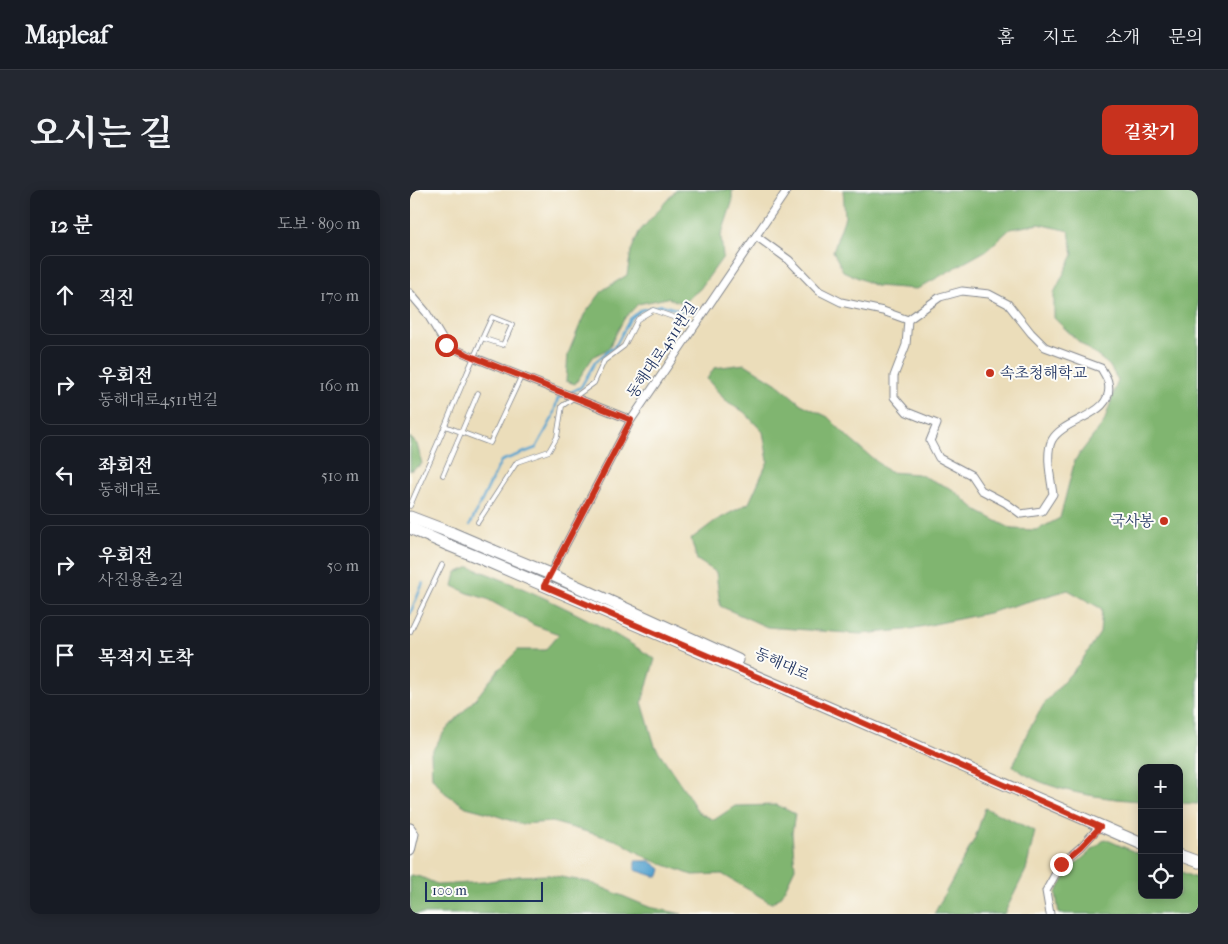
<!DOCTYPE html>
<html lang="ko">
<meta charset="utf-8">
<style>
body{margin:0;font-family:"IM FELL French Canon","Noto Serif KR",serif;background:#242831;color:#f1f3f6}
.controls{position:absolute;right:15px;bottom:15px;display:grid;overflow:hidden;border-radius:10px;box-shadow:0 2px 12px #0003}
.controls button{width:45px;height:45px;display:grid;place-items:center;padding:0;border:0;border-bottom:1px solid #363941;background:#171b24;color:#f1f3f6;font:25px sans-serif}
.scale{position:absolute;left:15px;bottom:12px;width:118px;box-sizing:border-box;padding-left:5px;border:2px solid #1b2f5e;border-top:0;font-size:14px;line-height:18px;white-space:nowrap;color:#1b2f5e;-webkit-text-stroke:4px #fdfcf7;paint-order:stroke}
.stop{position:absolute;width:15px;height:15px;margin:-11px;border:4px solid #c8321e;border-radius:50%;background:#fff}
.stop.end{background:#c8321e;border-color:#fff;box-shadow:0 1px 5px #0008}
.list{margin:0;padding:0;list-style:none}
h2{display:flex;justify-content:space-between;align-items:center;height:65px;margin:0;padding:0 20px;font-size:21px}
h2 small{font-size:16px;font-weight:400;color:#9ea1a6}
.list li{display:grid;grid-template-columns:32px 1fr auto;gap:15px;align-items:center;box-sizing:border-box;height:80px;margin:0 10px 10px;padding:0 10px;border:1px solid #363941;border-radius:10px}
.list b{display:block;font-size:19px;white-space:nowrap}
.list p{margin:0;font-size:16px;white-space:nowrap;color:#9ea1a6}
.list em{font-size:16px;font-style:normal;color:#9ea1a6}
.icon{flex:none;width:28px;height:28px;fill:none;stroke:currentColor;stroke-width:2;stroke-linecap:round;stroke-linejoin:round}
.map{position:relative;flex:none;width:788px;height:724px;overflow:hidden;border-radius:10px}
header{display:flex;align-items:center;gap:30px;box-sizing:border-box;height:70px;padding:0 25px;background:#171b24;border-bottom:1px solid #363941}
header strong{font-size:24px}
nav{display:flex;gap:28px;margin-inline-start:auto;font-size:18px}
.intro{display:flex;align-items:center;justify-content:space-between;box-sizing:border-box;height:120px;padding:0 30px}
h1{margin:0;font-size:35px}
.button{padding:12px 22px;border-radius:10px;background:#c8321e;color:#fff;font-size:18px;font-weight:700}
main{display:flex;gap:30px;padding:0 30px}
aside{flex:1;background:#171b24;border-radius:10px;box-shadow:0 2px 12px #0003}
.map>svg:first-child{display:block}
.forest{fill:#80b570;stroke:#4e7267}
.water{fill:#56a3cf;stroke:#386996}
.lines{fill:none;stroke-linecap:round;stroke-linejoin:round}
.stream{stroke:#56a3cf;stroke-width:2.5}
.service-casing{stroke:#83868c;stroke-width:5.5}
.minor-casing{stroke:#83868c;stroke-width:9}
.tertiary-casing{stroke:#83868c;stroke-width:11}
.primary-casing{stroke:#83868c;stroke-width:13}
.service{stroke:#fff;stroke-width:4}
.minor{stroke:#fff;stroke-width:7}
.tertiary{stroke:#fff;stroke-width:9}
.primary{stroke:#fff;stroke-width:11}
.primary-bridge-casing{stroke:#83868c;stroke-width:13;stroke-linecap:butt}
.primary-bridge{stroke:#fff;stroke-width:11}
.route{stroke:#c8321e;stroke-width:6}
.poi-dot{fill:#c8321e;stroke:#fdfcf7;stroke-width:2}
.labels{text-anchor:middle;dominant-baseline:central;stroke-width:4;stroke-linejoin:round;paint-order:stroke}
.street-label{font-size:15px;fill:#1b2f5e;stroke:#fdfcf7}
.poi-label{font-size:15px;fill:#1b2f5e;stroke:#fdfcf7;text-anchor:start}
</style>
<header>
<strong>Mapleaf</strong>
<nav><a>홈</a><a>지도</a><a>소개</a><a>문의</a></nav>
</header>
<div class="intro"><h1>오시는 길</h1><a class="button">길찾기</a></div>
<main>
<aside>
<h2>12 분<small>도보 · 890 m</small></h2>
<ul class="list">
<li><svg class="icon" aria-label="ahead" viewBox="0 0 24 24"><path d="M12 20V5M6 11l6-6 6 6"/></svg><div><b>직진</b></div><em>170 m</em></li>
<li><svg class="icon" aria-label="right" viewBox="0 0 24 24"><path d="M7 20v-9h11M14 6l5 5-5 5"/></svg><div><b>우회전</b><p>동해대로4511번길</p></div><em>160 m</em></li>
<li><svg class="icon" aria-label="left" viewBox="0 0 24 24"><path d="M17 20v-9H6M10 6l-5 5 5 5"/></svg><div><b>좌회전</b><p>동해대로</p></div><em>510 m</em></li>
<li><svg class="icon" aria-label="right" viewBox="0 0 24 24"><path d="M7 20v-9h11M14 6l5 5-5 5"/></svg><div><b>우회전</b><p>사진용촌2길</p></div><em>50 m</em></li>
<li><svg class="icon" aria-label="arrive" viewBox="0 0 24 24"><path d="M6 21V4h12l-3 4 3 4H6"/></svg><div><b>목적지 도착</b></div></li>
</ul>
</aside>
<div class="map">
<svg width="788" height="724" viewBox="0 0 788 724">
<rect width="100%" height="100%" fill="#fdfcf7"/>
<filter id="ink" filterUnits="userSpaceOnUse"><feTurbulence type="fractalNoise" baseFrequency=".02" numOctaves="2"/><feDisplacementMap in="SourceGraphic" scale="10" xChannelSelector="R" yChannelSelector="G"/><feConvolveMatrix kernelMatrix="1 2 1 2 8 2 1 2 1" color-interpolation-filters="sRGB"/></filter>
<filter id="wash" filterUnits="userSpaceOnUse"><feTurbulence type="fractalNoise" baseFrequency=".0096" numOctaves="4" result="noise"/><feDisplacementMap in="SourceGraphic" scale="20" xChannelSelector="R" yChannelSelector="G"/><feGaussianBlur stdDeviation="1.12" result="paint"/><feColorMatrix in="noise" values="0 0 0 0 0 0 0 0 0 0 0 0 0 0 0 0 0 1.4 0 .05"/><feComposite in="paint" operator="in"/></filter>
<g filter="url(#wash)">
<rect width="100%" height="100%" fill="#ebddba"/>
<g class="forest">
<path d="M266,0H324L322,1V13L311,46L313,67L290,99L273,113L257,108L228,114L214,129L198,159L184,166L165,194L156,191L158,164L174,125L193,100L217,85L221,61L229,42Z"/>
<path d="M433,0H788V614L769,613V578H732V611C694,609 633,601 603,576L618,541L634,514L670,473L690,443L692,419L658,400L578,423L495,440L451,444L357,437L310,416L306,382L287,370L281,349L305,331L339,313L358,271L353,242L334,222L315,210L297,189L304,178L335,174L367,194L391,214L418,227L442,251L479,282L508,284L542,299L569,322L602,339L627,340L650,328L665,270L694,232L708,190L699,175L668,151L644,128V103L663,65L659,41L629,34L600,39L577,60L507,99L466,96L433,81L423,61L435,27Z"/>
<path d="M0,247L7,254L12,274L0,281Z"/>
<path d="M60,377C124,401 187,431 245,469L232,512L245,556L276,602L288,622L304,630L325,616L367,615L385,624L382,643L385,678L371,707L361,713L312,684L282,685L239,669L209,651L142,632L111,634L75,622L56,617L35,603L22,587L21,563L34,542L67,507L89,479L108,460H135L149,444L124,435L77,409L58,403L43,396L46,383Z"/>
<path d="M575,618L625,641L616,680L594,724H524L565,648Z"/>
<path d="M695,649L732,665V705H769V681L788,689V724H649L646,703L660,679Z"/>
<path d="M0,685L11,687L29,695L74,692L109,686L139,685L179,692L239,717L272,724H0Z"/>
</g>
<path class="water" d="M225,671H240L251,679L249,686H244L225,680Z"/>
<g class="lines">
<g class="stream">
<path d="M159,203L171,197L185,172L206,155L220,129L231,120L252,115L279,123"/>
<path d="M60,335L91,271L126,258L142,229L148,208L154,206"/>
<path d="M0,424L13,393"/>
</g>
</g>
</g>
<g filter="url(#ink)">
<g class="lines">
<g class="service-casing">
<g id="service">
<path d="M35,236L80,253L111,187"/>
<path d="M33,285L68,203"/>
<path d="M0,316C14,283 30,250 43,216C56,186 68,156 82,127L102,135L93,155L72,148"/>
<path d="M68,332L107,272L139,261L147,247L152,216L184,193L194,171L214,156L228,129L243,120L285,135"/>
<path d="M0,442L32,375"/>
</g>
</g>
<g class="minor-casing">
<g id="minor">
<path d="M346,46L379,70L409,101L431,112L473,121L498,130"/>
<path d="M552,101L579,104L598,114L621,143L635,157L691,178C693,182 697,187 698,192C706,226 655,227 642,250C635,263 641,290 643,304L632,321L611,324L596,313L571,300L561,285L529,268L520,251L527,234L497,222L484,207V186L496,155L498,130L530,107Z"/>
<path d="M0,103L16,122L36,155L63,167L221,230"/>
<path d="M134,396L221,230L377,0"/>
<path d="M640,724L636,701L651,674L671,657L689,637"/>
</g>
</g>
<g class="tertiary-casing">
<path id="tertiary" d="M0,638L4,644L0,661"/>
</g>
<g class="primary-casing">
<g id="primary">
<path d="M0,327L42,343"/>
<path d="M0,338L38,355"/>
<path d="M84,361L140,384L328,470"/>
<path d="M77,371L369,496L732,654"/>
<path d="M769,665L788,672"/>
</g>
</g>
<use href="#service" class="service"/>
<use href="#minor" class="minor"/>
<use href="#tertiary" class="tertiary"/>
<use href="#primary" class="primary"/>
<g class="primary-bridge-casing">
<g id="primary-bridge">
<path d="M42,343L84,361"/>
<path d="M38,355L77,371"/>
</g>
</g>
<use href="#primary-bridge" class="primary-bridge"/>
</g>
</g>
<g class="lines" filter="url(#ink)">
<path class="route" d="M36,155L63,167L221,230L134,396L369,496L690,637L671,657L651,674"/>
</g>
<g class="poi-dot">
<circle cx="580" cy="183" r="5"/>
<circle cx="754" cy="331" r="5"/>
</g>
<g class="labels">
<g class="street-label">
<text transform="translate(252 160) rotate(-56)">동해대로4511번길</text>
<text transform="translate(372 474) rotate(24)">동해대로</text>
</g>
<g class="poi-label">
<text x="590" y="183">속초청해학교</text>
<text x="744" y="331" text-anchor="end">국사봉</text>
</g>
</g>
</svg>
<div class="controls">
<button>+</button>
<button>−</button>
<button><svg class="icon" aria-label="locate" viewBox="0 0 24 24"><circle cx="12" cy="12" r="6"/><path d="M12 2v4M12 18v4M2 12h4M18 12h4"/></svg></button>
</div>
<div class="scale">100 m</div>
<div class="stop" style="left:36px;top:155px"></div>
<div class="stop end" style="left:651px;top:674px"></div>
</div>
</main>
